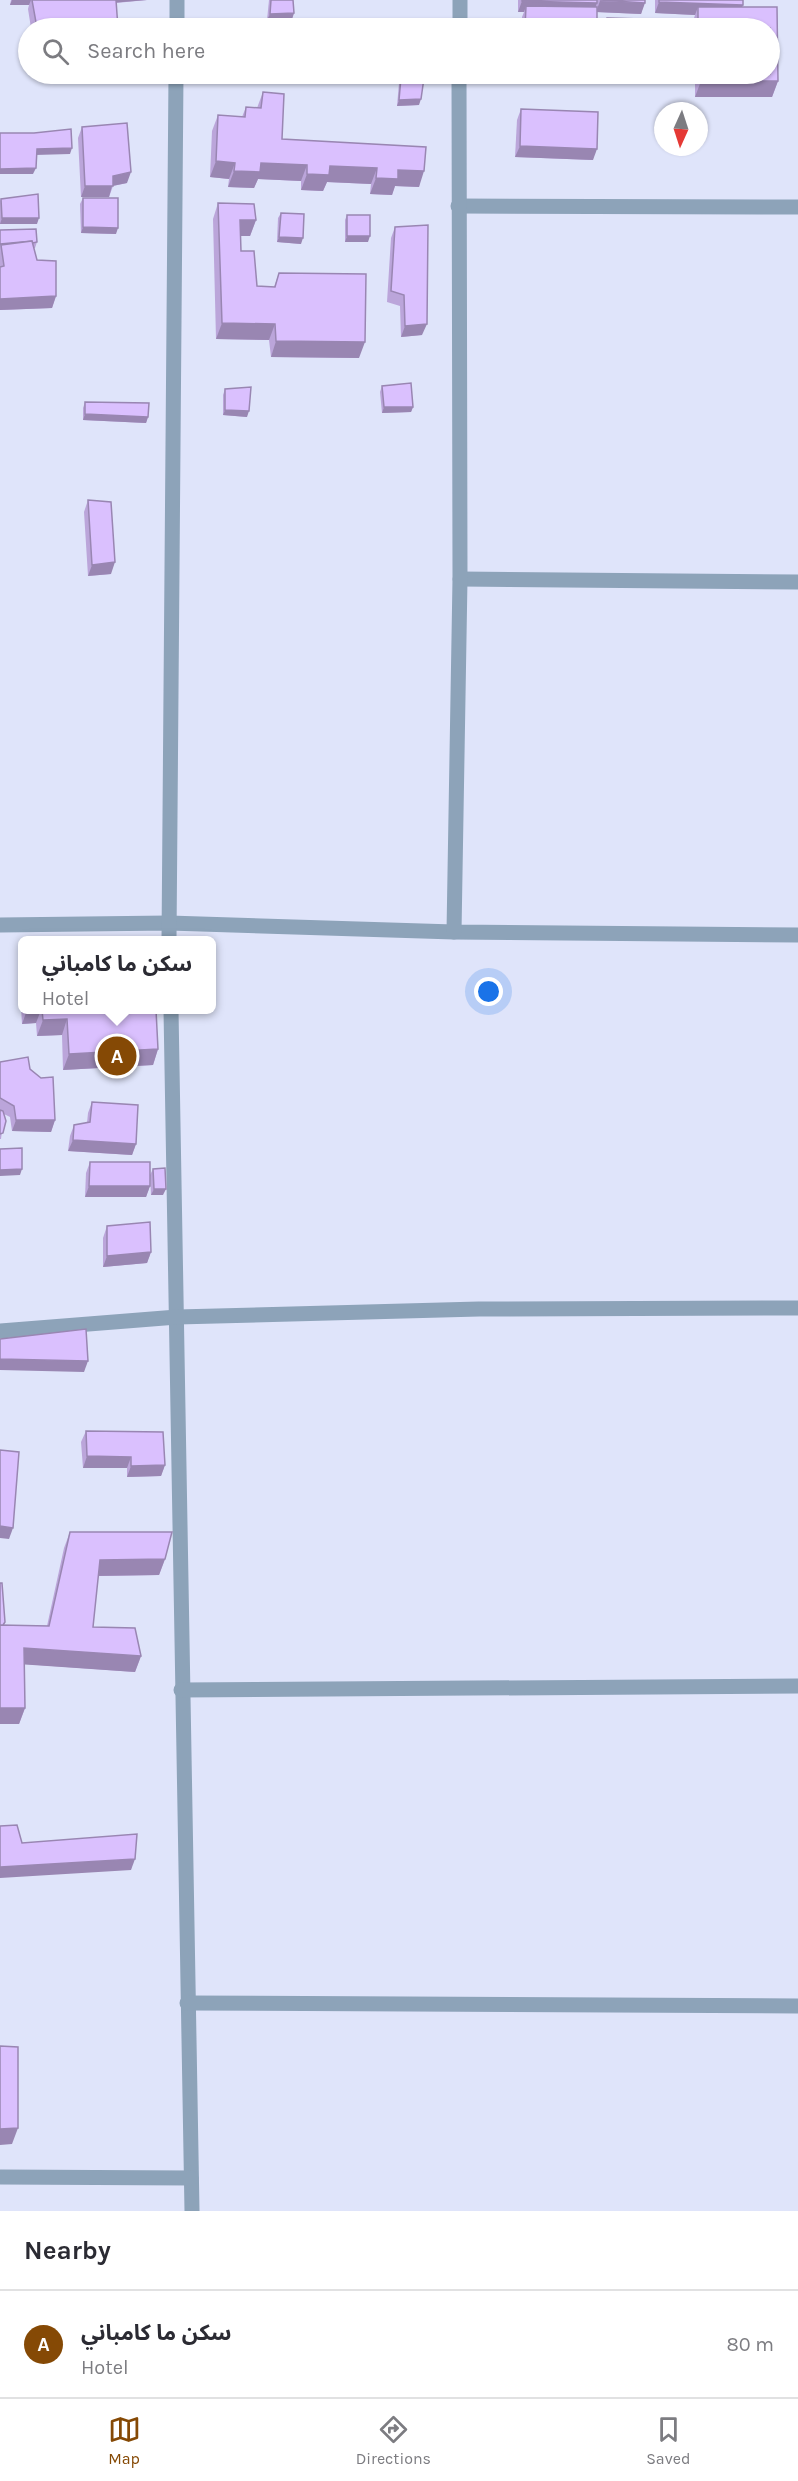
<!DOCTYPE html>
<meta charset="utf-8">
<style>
body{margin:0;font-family:Karla,"Noto Sans Arabic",sans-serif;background:#f7f7f7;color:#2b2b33}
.compass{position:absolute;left:654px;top:102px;width:54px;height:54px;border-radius:50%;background:#fff;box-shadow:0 2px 4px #0004;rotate:183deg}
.you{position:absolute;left:489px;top:992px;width:21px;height:21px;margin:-15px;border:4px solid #fff;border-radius:50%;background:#1a73e8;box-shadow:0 0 0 9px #1a73e833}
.badge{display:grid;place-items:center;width:39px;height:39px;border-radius:50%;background:#854905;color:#fff;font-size:20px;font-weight:700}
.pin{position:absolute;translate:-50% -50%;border:3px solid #fff;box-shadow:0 2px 6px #0006}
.popup{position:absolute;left:18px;top:936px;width:198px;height:78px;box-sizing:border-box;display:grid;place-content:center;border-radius:9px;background:#fff;filter:drop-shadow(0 2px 4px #0005);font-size:20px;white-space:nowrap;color:#7c7c81}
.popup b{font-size:22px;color:#2b2b33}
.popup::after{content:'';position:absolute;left:50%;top:100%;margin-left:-12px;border:12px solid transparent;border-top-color:#fff}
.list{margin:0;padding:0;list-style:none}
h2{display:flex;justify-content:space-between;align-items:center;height:78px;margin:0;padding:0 24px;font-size:26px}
h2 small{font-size:20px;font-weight:400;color:#7c7c81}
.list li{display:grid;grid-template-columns:39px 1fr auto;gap:18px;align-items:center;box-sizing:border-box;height:108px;padding:0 24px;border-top:2px solid #e1e1e2}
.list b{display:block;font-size:22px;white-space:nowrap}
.list p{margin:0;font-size:20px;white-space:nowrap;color:#7c7c81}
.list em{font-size:20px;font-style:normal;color:#7c7c81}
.icon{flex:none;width:33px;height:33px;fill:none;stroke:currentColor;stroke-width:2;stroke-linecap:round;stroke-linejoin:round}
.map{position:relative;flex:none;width:798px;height:2211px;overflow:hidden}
.search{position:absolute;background:#fff;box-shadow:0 2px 4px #0004;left:18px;right:18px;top:18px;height:66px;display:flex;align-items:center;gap:15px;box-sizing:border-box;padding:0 21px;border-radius:33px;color:#7c7c81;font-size:22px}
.sheet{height:186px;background:#fff}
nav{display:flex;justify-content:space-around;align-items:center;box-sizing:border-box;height:84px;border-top:2px solid #e1e1e2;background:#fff;font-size:16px;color:#7c7c81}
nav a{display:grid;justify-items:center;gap:3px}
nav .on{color:#854905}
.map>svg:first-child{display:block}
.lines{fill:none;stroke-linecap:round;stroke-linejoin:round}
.minor{stroke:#8da3b9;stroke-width:15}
.wall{fill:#bba5da}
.shaded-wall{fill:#9986b2}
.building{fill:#dac0fe;stroke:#9986b2;stroke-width:1.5}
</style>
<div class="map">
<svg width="798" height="2211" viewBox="0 0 798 2211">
<rect width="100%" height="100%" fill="#dfe4fa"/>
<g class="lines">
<g class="minor">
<path d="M177,28V0"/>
<path d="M460,28V0"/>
<path d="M458,206L798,207"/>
<path d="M460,579L798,582"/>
<path d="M0,925L169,923L454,932L798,935"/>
<path d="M454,932L460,579L459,74"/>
<path d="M169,940L176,74"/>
<path d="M171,1010L192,2211"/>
<path d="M0,1331L177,1317L479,1309L798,1308"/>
<path d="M181,1690L798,1686"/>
<path d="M187,2003L798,2006"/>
<path d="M0,2177L191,2178"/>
</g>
</g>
<g class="wall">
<path d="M11,0H147L116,3L118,28H31L28,9L29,5H10Z"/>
<path d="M269,0H293L294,13L292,19L267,20Z"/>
<path d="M518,0H645L641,14L597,12V28H522V17L524,12H518Z"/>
<path d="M655,0H743L742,7H777L778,81L772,97H695V82H677V74H770V28H681L683,25H692L695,15L655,13Z"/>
<path d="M401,78L419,105L397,106L399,83Z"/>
<path d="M263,92L282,139L426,147L419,187L395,186L392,195L370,194L371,184L327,182L323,191L301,190V181L258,179L254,188L228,187L229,179L210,177L212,131L218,115L242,117L246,107L257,108Z"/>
<path d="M521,109L593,160L515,157L517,120Z"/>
<path d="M82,127L127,183L113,186L109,197H81L78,138Z"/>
<path d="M83,198L116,234L81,233L80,204Z"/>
<path d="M1,199L37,224H0V201Z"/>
<path d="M218,203L256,220L250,236H241V251L257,286L274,287L279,273L359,358L271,357L269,340L216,339L213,219Z"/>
<path d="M281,213L301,244L277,242L278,218Z"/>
<path d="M347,215L368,242H345V220Z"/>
<path d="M395,227L422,335L401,337L400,306L387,302L391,238Z"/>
<path d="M0,230L37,242L35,248H34L37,260L56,296L52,308L0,310Z"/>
<path d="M382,386L413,407L411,412L382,413L380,392Z"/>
<path d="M225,389L247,417L223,415V395Z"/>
<path d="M85,402L148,417L146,423L83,420V408Z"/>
<path d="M88,500L111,574L88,576L84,512Z"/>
<path d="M22,962V1010H156L158,1049L153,1065L63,1070L62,1035L37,1036L36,1023L22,1024L19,972Z"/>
<path d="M0,1062L30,1069L55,1120L51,1132L12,1131L10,1117L4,1114L1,1139H0Z"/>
<path d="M92,1102L136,1144L132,1155L68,1151L70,1136L74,1125L87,1123L88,1113Z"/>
<path d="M90,1162L150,1186L146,1197H85L86,1173Z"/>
<path d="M153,1169L163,1195H151L150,1175Z"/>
<path d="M107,1226L151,1252L147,1263L103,1267V1238Z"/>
<path d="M86,1431L165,1465L161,1476L127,1477V1468H83L81,1442Z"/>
<path d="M70,1532L165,1559L159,1575L98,1576L93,1627L141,1656L135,1672L24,1664L25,1708L19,1724H0V1583L5,1622L4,1625L47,1626L64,1548Z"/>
</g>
<g class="shaded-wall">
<path d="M12,0H31L29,5H10Z"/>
<path d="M113,0H147L111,3Z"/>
<path d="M522,1L597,3L593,14L526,6L524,12H518Z"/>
<path d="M600,1L645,3L641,14L596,12Z"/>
<path d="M659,2L743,5L739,16L698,7L695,15L655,13Z"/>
<path d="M294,13L292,19L267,20L270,14Z"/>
<path d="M680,74H698L695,82H677Z"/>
<path d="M701,81H778L772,97H695Z"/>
<path d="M421,99L419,105L397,106L399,100Z"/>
<path d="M520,146L597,149L593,160L515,157Z"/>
<path d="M72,148L70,154L35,155L37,149Z"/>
<path d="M216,161L235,163L229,179L210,177Z"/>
<path d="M261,163L307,165L301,181L258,179L254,188L228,187L234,171Z"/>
<path d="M330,166L377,168L371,184L327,182L323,191L301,190L307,174Z"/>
<path d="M36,168L33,174H0V169Z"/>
<path d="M398,170L424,171L419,187L395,186L392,195L370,194L376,178Z"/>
<path d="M131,172L127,183L112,186L109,197H81L85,186L113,176Z"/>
<path d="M2,218H39L37,224H0Z"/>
<path d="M240,220H256L250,236H235Z"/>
<path d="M83,227L118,228L116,234L81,233Z"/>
<path d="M347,236H370L368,242H345Z"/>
<path d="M279,237L303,238L301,244L277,242Z"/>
<path d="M56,296L52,308L0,310V299Z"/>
<path d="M222,323L275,324L269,340L216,339Z"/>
<path d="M427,324L422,335L401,337L405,326Z"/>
<path d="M276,341L365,342L359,358L271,357Z"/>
<path d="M384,407H413L411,412L382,413Z"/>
<path d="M225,410L249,411L247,417L223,415Z"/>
<path d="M85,414L148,417L146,423L83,420Z"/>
<path d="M115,562L111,574L88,576L92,565Z"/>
<path d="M27,1010H41L36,1023L22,1024Z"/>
<path d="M67,1019L62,1035L37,1036L43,1020Z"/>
<path d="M158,1049L153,1065L63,1070L69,1054Z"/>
<path d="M16,1120H55L51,1132L12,1131Z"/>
<path d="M73,1140L136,1144L132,1155L68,1151Z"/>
<path d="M22,1169L20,1175L0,1176V1170Z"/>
<path d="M89,1186H150L146,1197H85Z"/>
<path d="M154,1189H166L163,1195H151Z"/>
<path d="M151,1252L147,1263L103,1267L107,1256Z"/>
<path d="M0,1359L88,1361L84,1372L0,1370Z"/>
<path d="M87,1456L131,1457L127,1468H83Z"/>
<path d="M165,1465L161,1476L127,1477L131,1466Z"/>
<path d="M0,1526L13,1528L9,1539L0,1538Z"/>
<path d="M165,1559L159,1575L94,1576L100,1560Z"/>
<path d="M24,1648L141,1656L135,1672L18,1664Z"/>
<path d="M0,1708H25L19,1724H0Z"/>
<path d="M135,1859L131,1870L0,1878V1867Z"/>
<path d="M18,2128L12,2144L0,2145V2129Z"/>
</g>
<g class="building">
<path d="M32,0H116L118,28H37Z"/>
<path d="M271,0H293L294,13L270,14Z"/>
<path d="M522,0H597V3L522,1Z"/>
<path d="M600,0H645V3Z"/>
<path d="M659,0H743V5L659,2Z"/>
<path d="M526,6L597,7V28H525Z"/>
<path d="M698,7H777L778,81H701V74H770V28H683V25H698Z"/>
<path d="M607,18L642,19L641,28H606Z"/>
<path d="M401,78H424L421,99L399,100Z"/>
<path d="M263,92L284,94L282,139L426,147L424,171L398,170V179L376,178L377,168L330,166L329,175L307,174V165L261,163L260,172L234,171L235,163L216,161L218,115L245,117L246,107L261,108Z"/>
<path d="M521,109L598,112L597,149L520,146Z"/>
<path d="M127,123L131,172L113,176V186H85L82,127Z"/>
<path d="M71,129L72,148L37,149L36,168L0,169V133H34Z"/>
<path d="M38,194L39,218H2L1,199Z"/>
<path d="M83,198H118V228L83,227Z"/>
<path d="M218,203L254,204L256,220H240L241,251H254L257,286L275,287L279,273L366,274L365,342L276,341L275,324L222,323Z"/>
<path d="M281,213L304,214L303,238L279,237Z"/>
<rect x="347" y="215" width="23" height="21"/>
<path d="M428,225L427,324L405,326L404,295L391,291L395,227Z"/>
<path d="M36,229L37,242L33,243L32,241L0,244V230Z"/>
<path d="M32,241L37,260L56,261V296L0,299V267L4,266L1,245Z"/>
<path d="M411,383L413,407H384L382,386Z"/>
<path d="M251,387L249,411L225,410V389Z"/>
<path d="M85,402L149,403L148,417L85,414Z"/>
<path d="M88,500L111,502L115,562L92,565Z"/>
<path d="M152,937V940H99Z"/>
<path d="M42,1010H156L158,1049L69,1054L67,1019L43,1020Z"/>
<path d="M28,1057L30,1069L41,1078L53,1077L55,1120H16L14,1106L0,1098V1062Z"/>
<path d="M92,1102L138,1105L136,1144L73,1140L74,1125L90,1122Z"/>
<path d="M0,1110L3,1111L6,1121L3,1133L0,1134Z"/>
<path d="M22,1148V1169L0,1170V1149Z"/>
<path d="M90,1162H150V1186H89Z"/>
<path d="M165,1168L166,1189H154L153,1169Z"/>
<path d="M150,1222L151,1252L107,1256V1226Z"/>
<path d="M86,1329L88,1361L0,1359V1339Z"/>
<path d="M86,1431L163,1432L165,1465L131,1466V1457L87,1456Z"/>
<path d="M0,1450L19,1452L13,1528L0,1526Z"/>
<path d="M70,1532H172L165,1559L100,1560L93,1627L135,1628L141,1656L24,1648L25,1708H0V1625L49,1626Z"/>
<path d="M0,1583H2L5,1622L3,1625H0Z"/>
<path d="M17,1825L22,1843L137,1834L135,1859L0,1867V1826Z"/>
<path d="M0,2046L18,2047V2128L0,2129Z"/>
</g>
</svg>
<svg class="compass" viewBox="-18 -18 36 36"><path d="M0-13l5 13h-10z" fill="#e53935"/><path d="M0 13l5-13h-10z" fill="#7c7c81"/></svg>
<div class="you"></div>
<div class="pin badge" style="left:117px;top:1056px">A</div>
<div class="popup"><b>سكن ما كامباني</b>Hotel</div>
<div class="search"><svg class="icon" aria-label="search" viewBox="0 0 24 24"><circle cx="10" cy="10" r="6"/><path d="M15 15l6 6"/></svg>Search here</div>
</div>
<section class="sheet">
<h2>Nearby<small></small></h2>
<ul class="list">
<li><span class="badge">A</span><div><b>سكن ما كامباني</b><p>Hotel</p></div><em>80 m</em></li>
</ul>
</section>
<nav>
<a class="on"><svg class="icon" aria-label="map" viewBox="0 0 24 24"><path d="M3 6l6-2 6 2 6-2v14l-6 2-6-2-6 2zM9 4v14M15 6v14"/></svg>Map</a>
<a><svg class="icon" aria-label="directions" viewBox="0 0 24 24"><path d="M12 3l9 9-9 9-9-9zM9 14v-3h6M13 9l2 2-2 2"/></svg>Directions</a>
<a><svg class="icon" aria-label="saved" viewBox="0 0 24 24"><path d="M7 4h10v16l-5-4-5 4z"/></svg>Saved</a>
</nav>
